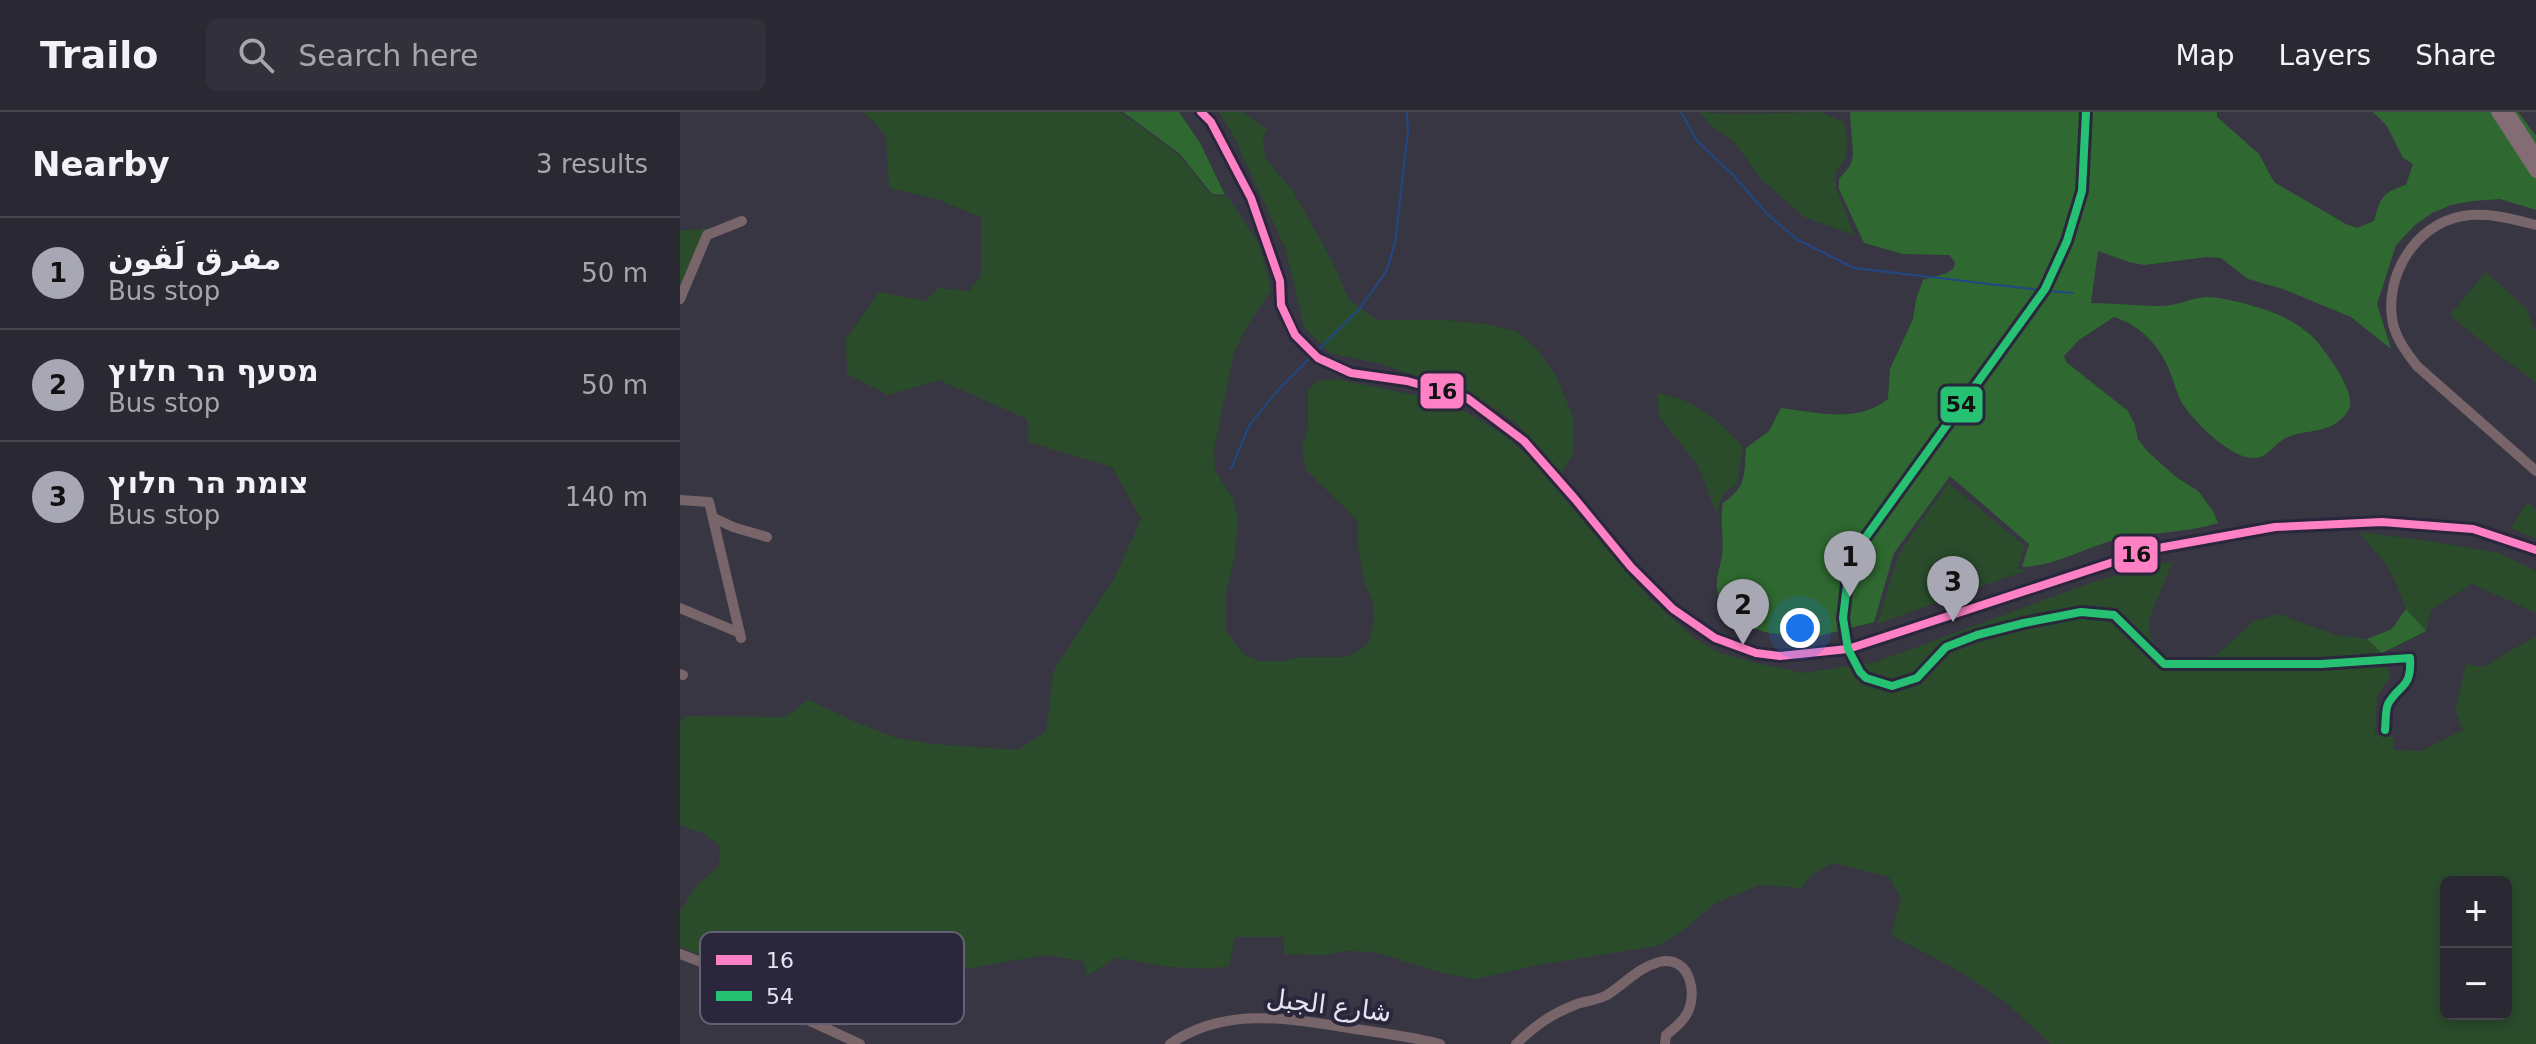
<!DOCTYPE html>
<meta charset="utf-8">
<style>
body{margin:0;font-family:"DejaVu Sans","Noto Sans Arabic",Heebo,sans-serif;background:#32303a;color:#f1f3f6}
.controls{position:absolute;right:24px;bottom:24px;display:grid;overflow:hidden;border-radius:12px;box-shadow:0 4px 12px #0003}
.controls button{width:72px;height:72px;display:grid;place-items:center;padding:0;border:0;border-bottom:2px solid #46444d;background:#2a2832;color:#f1f3f6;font:40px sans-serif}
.you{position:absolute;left:1120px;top:516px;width:28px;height:28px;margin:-20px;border:6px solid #fff;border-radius:50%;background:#1a73e8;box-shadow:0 0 0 12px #1a73e833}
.badge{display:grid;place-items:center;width:52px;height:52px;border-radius:50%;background:#a8a7b4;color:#111;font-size:26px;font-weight:700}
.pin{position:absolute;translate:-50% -66px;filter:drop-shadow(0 2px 4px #0008)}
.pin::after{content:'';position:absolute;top:42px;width:28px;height:24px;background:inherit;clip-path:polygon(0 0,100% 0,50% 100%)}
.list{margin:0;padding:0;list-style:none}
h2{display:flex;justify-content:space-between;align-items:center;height:104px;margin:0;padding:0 32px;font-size:34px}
h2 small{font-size:26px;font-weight:400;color:#a5a6ac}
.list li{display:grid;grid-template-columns:52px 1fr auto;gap:24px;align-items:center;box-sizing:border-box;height:112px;padding:0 32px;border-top:2px solid #46444d}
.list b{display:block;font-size:30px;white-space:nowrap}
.list p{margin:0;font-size:26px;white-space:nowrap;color:#a5a6ac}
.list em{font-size:26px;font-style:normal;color:#a5a6ac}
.icon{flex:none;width:44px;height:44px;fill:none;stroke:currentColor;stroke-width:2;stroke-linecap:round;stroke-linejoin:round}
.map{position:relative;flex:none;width:1856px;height:932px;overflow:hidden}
header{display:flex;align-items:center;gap:48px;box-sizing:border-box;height:112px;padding:0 40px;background:#2a2832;border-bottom:2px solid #46444d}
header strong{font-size:38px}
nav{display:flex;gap:44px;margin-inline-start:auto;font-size:28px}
.search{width:560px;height:72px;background:#32303a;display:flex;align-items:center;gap:20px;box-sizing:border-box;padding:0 28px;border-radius:12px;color:#a5a6ac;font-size:30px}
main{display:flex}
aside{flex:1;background:#2a2832}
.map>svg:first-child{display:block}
.green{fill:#2a4c2b;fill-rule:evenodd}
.forest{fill:#2f6931}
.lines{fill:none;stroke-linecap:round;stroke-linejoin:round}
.stream{stroke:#214886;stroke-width:2}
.minor{stroke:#776569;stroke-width:10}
.major{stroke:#836c74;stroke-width:12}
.bus-1-casing{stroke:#2a273c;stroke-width:14}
.bus-2-casing{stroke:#2a273c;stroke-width:14}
.bus-1{stroke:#ff80c5;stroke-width:8}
.bus-2{stroke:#26c172;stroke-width:8}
.labels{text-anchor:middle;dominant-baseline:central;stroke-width:8;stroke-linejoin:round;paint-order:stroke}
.street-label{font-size:26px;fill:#e5e4f1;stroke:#2a273c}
.key{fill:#2a273c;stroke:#626072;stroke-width:2}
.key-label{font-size:22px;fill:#e5e4f1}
.line-badge{stroke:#2a273c;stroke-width:3}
.pale-badge-label{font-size:22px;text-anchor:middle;font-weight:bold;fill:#111}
</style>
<header>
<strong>Trailo</strong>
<div class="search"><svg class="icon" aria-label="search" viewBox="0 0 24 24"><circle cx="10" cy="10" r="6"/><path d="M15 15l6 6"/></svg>Search here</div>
<nav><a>Map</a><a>Layers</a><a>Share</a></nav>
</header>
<main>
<aside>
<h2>Nearby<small>3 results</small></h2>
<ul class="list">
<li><span class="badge">1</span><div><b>مفرق لَڤون</b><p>Bus stop</p></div><em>50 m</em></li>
<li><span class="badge">2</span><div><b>מסעף הר חלוץ</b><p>Bus stop</p></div><em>50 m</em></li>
<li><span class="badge">3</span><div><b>צומת הר חלוץ</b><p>Bus stop</p></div><em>140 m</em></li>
</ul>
</aside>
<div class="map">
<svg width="1856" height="932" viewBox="0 0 1856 932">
<rect width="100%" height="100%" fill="#383642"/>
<g class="green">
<path d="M182,0H440L499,43L531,83L548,85L580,134L591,178L567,214L554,241L534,337L535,358L553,387L558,407L555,442L546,481V519L563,542L578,549H604L619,545H667L687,533L694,511L693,491L685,472L678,434V409L626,358L622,334L628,314V279L637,269L656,267L744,285L788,301L824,323L848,344L968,485L1014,526L1040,541L1077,551L1124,561L1196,550L1416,469L1493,449L1470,505L1469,520L1479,542L1503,548L1537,543L1573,510L1598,502L1656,523L1687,527L1702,541L1711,564L1697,584L1695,623L1713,625L1714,638L1741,639L1783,618L1775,599L1786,552L1803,555L1856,524V932H1371L1325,890L1283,861L1211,823L1221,787L1209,765L1154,751L1130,764L1122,776L1080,773L1036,791L998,822L977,834L864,852L795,867L766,862L694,840L666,839L646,843L604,842V825H555L549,854C511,861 474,852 436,846L407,864L403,849L365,843L257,862L214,865L176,851L73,840L67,860L0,835V799L19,771L39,754L40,734L24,722L0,713V609L8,604L105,605L129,588L171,608L216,626L255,632L338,638L366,620L373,560L435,465L461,407L432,355L348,330L347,307L259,268L208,283L167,262L166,227L199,180L246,189L258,176L289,179L301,164V105L256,87L209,76L206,24L192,8ZM1766,770H1826V902H1766Z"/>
<path d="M539,0H563L588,18L583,25L585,46L613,79L651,147L669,188L697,208H765L805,212L836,219L856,236L876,264L894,307V340L881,363L836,311L809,293L765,274L698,251L650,241L624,215L606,138L553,23Z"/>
<path d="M1020,0L1054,2L1140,0L1164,10L1167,28L1166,46L1156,60V76L1174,123L1124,105L1080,66L1055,31L1030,13Z"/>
<path d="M29,116L0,174V119Z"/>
<path d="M1806,160L1846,196L1856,220V270L1822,246L1770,203Z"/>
<path d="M977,281C1014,287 1038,307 1063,335L1057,372L1044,381L1036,400L1018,354L979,304Z"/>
<path d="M1268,371L1345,434L1337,457L1347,458L1197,512L1219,442Z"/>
<path d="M1847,390L1856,398V427L1831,416Z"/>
<path d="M1679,420L1756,430L1819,441L1856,459V501L1792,472L1751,498L1746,519L1726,497L1715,469L1705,451Z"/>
</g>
<g class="forest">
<path d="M443,0H499L520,31L545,83L532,82L500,42Z"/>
<path d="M1170,0H1537V5L1579,42L1594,70L1666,112L1677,116L1694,109C1700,86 1703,80 1726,73L1733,52L1723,46L1707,14L1693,0H1838L1856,24V98L1820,87L1793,89L1771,93L1752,101L1735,113L1716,133L1697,192L1711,237L1671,205L1603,177L1568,167L1541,146L1527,145L1464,153L1449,150L1418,139L1411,191C1434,191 1456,194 1478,194C1495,195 1510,186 1526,185C1540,184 1584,196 1597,202C1609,207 1623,216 1633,225C1644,237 1674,277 1670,294C1669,299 1664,305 1660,308C1646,321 1624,318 1608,325C1595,330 1588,347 1573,346C1550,346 1513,309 1502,291C1497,282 1495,272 1491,263C1482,236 1461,213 1434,205L1399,228L1384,244L1386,250L1448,299L1455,313L1458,327L1468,340L1496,365L1518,379L1533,399L1538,411C1506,421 1471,420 1438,427C1406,435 1376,454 1342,455L1349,432L1270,364L1214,441L1194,510L1127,527L1090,521L1044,509C1044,496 1039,488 1037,476C1036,465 1040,455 1042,444C1044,426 1040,409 1043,391C1067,374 1064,364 1066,336L1089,319L1101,296C1136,300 1177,312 1208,287L1210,257L1233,207L1236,188L1243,168L1267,161L1274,156L1275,150L1269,143L1223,142L1184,131L1159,77V67L1170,54L1173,44Z"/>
<path d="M1726,497L1746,519L1702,541L1687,527L1712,517Z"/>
</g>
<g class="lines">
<g class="stream">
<path d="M1001,0L1017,29L1054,64L1087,102L1118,128L1174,156L1360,178"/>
<path d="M1370,179L1393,181"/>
<path d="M638,238L681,195L707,158L715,130L728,20L727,0"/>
<path d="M551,357L569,314L597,279L631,245"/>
</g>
<g class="minor">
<path d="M1856,113C1832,107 1808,100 1783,104C1735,112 1703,165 1713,212C1717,228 1727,241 1737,254L1856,359"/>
<path d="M0,187L27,123L62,109"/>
<path d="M0,388L29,390L61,526"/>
<path d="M34,406L53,415L87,425"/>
<path d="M0,496L60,521"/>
<path d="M1168,537C1172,545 1176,556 1183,563C1197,576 1225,575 1240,563C1250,554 1257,539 1270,534C1298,521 1410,489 1436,504C1450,513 1471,539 1484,552H1641L1730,546C1732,577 1719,572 1708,592C1705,599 1706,610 1705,618"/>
<path d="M0,562L3,563"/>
<path d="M0,842L55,863L106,898L180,932"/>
<path d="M490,932C546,893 612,907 675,917C703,921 732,925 760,932"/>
<path d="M836,932C856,913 871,902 897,892C907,889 918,888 927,883C945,872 957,856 979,850C1011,842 1020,886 1004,906C999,913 992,918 986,923L985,932"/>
</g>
<g class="major">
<path d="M521,0L531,10L571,86L600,169L601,193L615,223L638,246L671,261L727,269L787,286L844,329L895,387L951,455L993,497L1035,526L1076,541L1100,544L1168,537L1473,437L1595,415L1702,410L1793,417L1856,438"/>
<path d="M1817,0L1856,60"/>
<path d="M1828,0L1856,43"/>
<path d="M1168,537L1163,506L1170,447L1365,177L1387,129L1402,79L1406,0"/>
</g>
<g class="bus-1-casing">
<path id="bus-1" d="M521,0L531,10L571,86L600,169L601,193L615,223L638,246L671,261L727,269L787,286L844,329L895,387L951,455L993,497L1035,526L1076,541L1100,544L1168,537L1473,437L1595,415L1702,410L1793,417L1856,438"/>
</g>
<g class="bus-2-casing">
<path id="bus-2" d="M1406,0L1402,79L1387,129L1365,177L1170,447L1163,506L1168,537L1180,560L1186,566L1212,574L1237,566L1266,535L1297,523L1344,511L1401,500L1434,503L1484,552H1641L1730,546C1732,577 1719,572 1708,592C1705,599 1706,610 1705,618"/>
</g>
<use href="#bus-1" class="bus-1"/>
<use href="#bus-2" class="bus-2"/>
</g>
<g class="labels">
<g class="street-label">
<text transform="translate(649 893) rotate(7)">شارع الجبل</text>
</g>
</g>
<rect x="20" y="820" width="264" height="92" rx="12" class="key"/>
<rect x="36" y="843" width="36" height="10" fill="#ff80c5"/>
<rect x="36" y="879" width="36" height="10" fill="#26c172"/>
<g class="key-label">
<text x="86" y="856">16</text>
<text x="86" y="892">54</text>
</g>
<g class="line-badge">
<rect x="739" y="260" width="46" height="38" rx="8" fill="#ff80c5"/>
<rect x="1259" y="273" width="45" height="39" rx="8" fill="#26c172"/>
<rect x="1433" y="423" width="46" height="39" rx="8" fill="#ff80c5"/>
</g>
<g class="pale-badge-label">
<text x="762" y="287">16</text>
<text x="1281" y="300">54</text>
<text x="1456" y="450">16</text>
</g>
</svg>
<div class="controls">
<button>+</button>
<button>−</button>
</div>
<div class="you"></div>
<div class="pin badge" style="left:1170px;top:485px">1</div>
<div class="pin badge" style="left:1063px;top:533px">2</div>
<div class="pin badge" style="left:1273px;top:510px">3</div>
</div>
</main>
